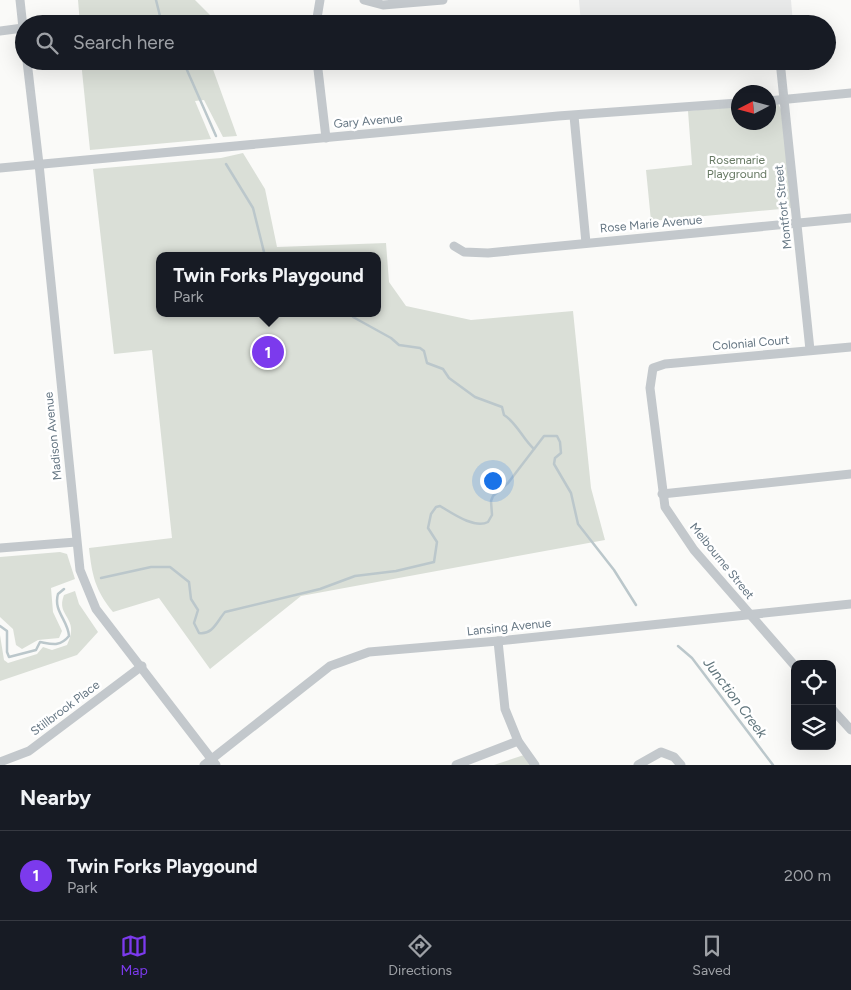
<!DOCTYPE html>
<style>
body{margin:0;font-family:Figtree,sans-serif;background:#20242c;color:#f1f3f6}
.controls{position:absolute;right:15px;bottom:15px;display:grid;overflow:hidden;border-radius:10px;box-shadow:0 5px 20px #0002}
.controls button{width:45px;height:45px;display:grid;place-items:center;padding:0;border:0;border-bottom:1px solid #363941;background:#171b24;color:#f1f3f6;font:25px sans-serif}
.compass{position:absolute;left:731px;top:85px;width:45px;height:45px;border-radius:50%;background:#171b24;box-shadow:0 5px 20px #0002;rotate:264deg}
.you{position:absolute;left:492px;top:480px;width:18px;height:18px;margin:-12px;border:4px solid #fff;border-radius:50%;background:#1a73e8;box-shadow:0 0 0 8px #1a73e833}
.badge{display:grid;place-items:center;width:32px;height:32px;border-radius:50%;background:#7c3aed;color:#fff;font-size:16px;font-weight:700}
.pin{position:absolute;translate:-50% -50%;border:2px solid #fff;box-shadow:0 1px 5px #0006}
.popup{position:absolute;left:156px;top:252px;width:225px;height:65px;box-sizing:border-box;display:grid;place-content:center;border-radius:10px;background:#171b24;filter:drop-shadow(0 1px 4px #0005);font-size:16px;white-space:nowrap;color:#9ea1a6}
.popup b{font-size:19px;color:#f1f3f6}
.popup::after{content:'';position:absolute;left:50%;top:100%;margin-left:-10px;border:10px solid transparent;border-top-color:#171b24}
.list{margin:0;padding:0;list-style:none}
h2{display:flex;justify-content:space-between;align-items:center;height:65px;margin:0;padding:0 20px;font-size:21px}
h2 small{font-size:16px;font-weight:400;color:#9ea1a6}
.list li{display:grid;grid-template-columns:32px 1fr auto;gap:15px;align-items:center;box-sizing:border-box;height:90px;padding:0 20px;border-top:1px solid #363941}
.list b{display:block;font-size:19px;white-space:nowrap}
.list p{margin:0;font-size:16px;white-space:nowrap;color:#9ea1a6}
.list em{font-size:16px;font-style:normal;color:#9ea1a6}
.icon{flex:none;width:28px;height:28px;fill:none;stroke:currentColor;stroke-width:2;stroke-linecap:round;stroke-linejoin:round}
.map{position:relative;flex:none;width:851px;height:765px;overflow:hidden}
.search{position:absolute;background:#171b24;box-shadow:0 5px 20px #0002;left:15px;right:15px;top:15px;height:55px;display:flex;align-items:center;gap:12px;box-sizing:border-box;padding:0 18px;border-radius:28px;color:#9ea1a6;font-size:19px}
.sheet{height:155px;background:#171b24}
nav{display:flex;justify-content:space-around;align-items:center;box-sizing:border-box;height:70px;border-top:1px solid #363941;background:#171b24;font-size:14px;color:#9ea1a6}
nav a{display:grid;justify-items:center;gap:2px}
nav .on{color:#7c3aed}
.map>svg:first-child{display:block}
.built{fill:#e8e9e9}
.green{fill:#dadfd7;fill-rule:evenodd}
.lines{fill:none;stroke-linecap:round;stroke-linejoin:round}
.stream{stroke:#bbc7cb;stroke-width:2.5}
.minor{stroke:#c3c8cc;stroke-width:9}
.labels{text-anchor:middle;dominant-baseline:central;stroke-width:5;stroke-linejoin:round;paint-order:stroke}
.street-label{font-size:12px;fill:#657683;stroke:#fff}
.park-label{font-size:12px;fill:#687a64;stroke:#fff}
.water-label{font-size:14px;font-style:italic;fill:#60757c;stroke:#fff}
</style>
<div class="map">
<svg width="851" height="765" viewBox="0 0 851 765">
<rect width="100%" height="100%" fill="#fafaf8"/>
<path class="built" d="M579,0H791L793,24H581Z"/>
<g class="green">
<path d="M78,0H195L214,19L215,24H80Z"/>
<path d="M81,61H210L237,136L223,137L204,100L195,101L211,139L90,150Z"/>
<path d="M769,104H778L781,109L792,208L651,221L646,170L692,165L688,111L738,106V122H768Z"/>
<path d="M243,153L265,189L277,247L386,243L389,282L406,306L471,320L573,311L591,488L605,540L301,596L210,669L159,598L113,612C95,590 92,575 89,548L172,538L152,350L114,354L93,169L221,158ZM159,256H377V313H159Z"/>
<path d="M60,552L67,554L75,579L51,588L53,612L62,631L59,638L38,640L22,649L16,645L13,629L0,617V557Z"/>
<path d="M75,591L79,604L98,632L77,655L0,681V635L4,660L8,663L37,654L43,647L52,650L67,645C81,617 55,617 64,595Z"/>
<path d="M527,754L535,765H494Z"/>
</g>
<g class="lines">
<g class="stream">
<path d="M156,0L162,24"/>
<path d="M183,61L216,136"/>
<path d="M226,164L253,208L265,256"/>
<path d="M353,317L391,338L399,345L420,348L424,351L427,363L443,369L449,378L475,397L502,407L504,415C516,422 523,439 534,449"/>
<path d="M101,578L151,567H170L189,582L191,599L198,610L194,623L199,633C213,635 217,621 225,612L320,589L355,576L396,571L434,562L437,542L428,528L431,514L436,507L440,506C452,513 474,529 488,522L492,515L491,501L493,496L508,483L544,436H557L560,442L561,453L555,458L554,464L571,493L578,524L614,570L636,605"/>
<path d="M0,626L7,631V652L9,657L36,650L40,642C52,644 60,647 69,636C68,620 53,611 58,594L64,589"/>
<path d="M678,646L692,658L773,765"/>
</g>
<g class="minor">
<path d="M20,0L24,37"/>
<path d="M364,0L383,5L443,0"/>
<path d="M316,24L320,0"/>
<path d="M0,31L23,28"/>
<path d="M27,61L39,164L80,570L96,609L216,765"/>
<path d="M317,61L326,138"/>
<path d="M780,61L810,350"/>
<path d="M768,101L851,93"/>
<path d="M574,116L586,243"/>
<path d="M0,168L558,116L738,103"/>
<path d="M454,246L464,252L488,253L851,218"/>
<path d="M662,494L851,474"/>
<path d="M0,548L76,542"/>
<path d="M498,641L505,709L518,741L535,765"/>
<path d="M795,666L694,550L665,507L650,388L653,368L665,364L851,347"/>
<path d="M832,709L851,730"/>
<path d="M0,762L29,751L142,666"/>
<path d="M204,765L330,666L369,652L498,641L851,604"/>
<path d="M456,765L518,741"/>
<path d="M638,765L661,752L674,757L681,765"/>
</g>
</g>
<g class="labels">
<g class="street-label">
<text transform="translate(368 121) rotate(-5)">Gary Avenue</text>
<text transform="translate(783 207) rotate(-96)">Montfort Street</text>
<text transform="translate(651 224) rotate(-5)">Rose Marie Avenue</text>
<text transform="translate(751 343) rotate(-5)">Colonial Court</text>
<text transform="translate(53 436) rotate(-96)">Madison Avenue</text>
<text transform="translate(722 561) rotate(51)">Melbourne Street</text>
<text transform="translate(509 627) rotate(-6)">Lansing Avenue</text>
<text transform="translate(65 708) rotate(-37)">Stillbrook Place</text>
</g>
<g class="park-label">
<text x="737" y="160">Rosemarie<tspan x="737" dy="14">Playground</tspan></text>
</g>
<g class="water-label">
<text transform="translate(735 698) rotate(53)">Junction Creek</text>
</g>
</g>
</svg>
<div class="controls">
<button><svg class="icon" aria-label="locate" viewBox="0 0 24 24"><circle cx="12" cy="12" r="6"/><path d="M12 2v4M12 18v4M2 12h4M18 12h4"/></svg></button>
<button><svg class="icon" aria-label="layers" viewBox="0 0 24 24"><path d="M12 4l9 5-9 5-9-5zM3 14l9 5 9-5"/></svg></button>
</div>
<svg class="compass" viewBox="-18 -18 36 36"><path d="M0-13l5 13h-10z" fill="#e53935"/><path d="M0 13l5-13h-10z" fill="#9ea1a6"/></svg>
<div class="you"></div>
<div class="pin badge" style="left:268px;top:352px">1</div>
<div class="popup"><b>Twin Forks Playgound</b>Park</div>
<div class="search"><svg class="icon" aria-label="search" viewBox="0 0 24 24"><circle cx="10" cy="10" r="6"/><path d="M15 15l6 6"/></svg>Search here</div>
</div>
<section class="sheet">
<h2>Nearby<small></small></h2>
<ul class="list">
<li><span class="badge">1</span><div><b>Twin Forks Playgound</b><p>Park</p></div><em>200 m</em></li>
</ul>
</section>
<nav>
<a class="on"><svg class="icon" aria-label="map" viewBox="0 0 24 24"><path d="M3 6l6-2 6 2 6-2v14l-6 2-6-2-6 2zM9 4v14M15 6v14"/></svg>Map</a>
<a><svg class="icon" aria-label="directions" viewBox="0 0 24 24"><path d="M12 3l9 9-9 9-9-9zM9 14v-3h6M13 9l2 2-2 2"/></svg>Directions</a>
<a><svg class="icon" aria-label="saved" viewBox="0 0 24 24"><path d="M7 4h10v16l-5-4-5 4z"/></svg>Saved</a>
</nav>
